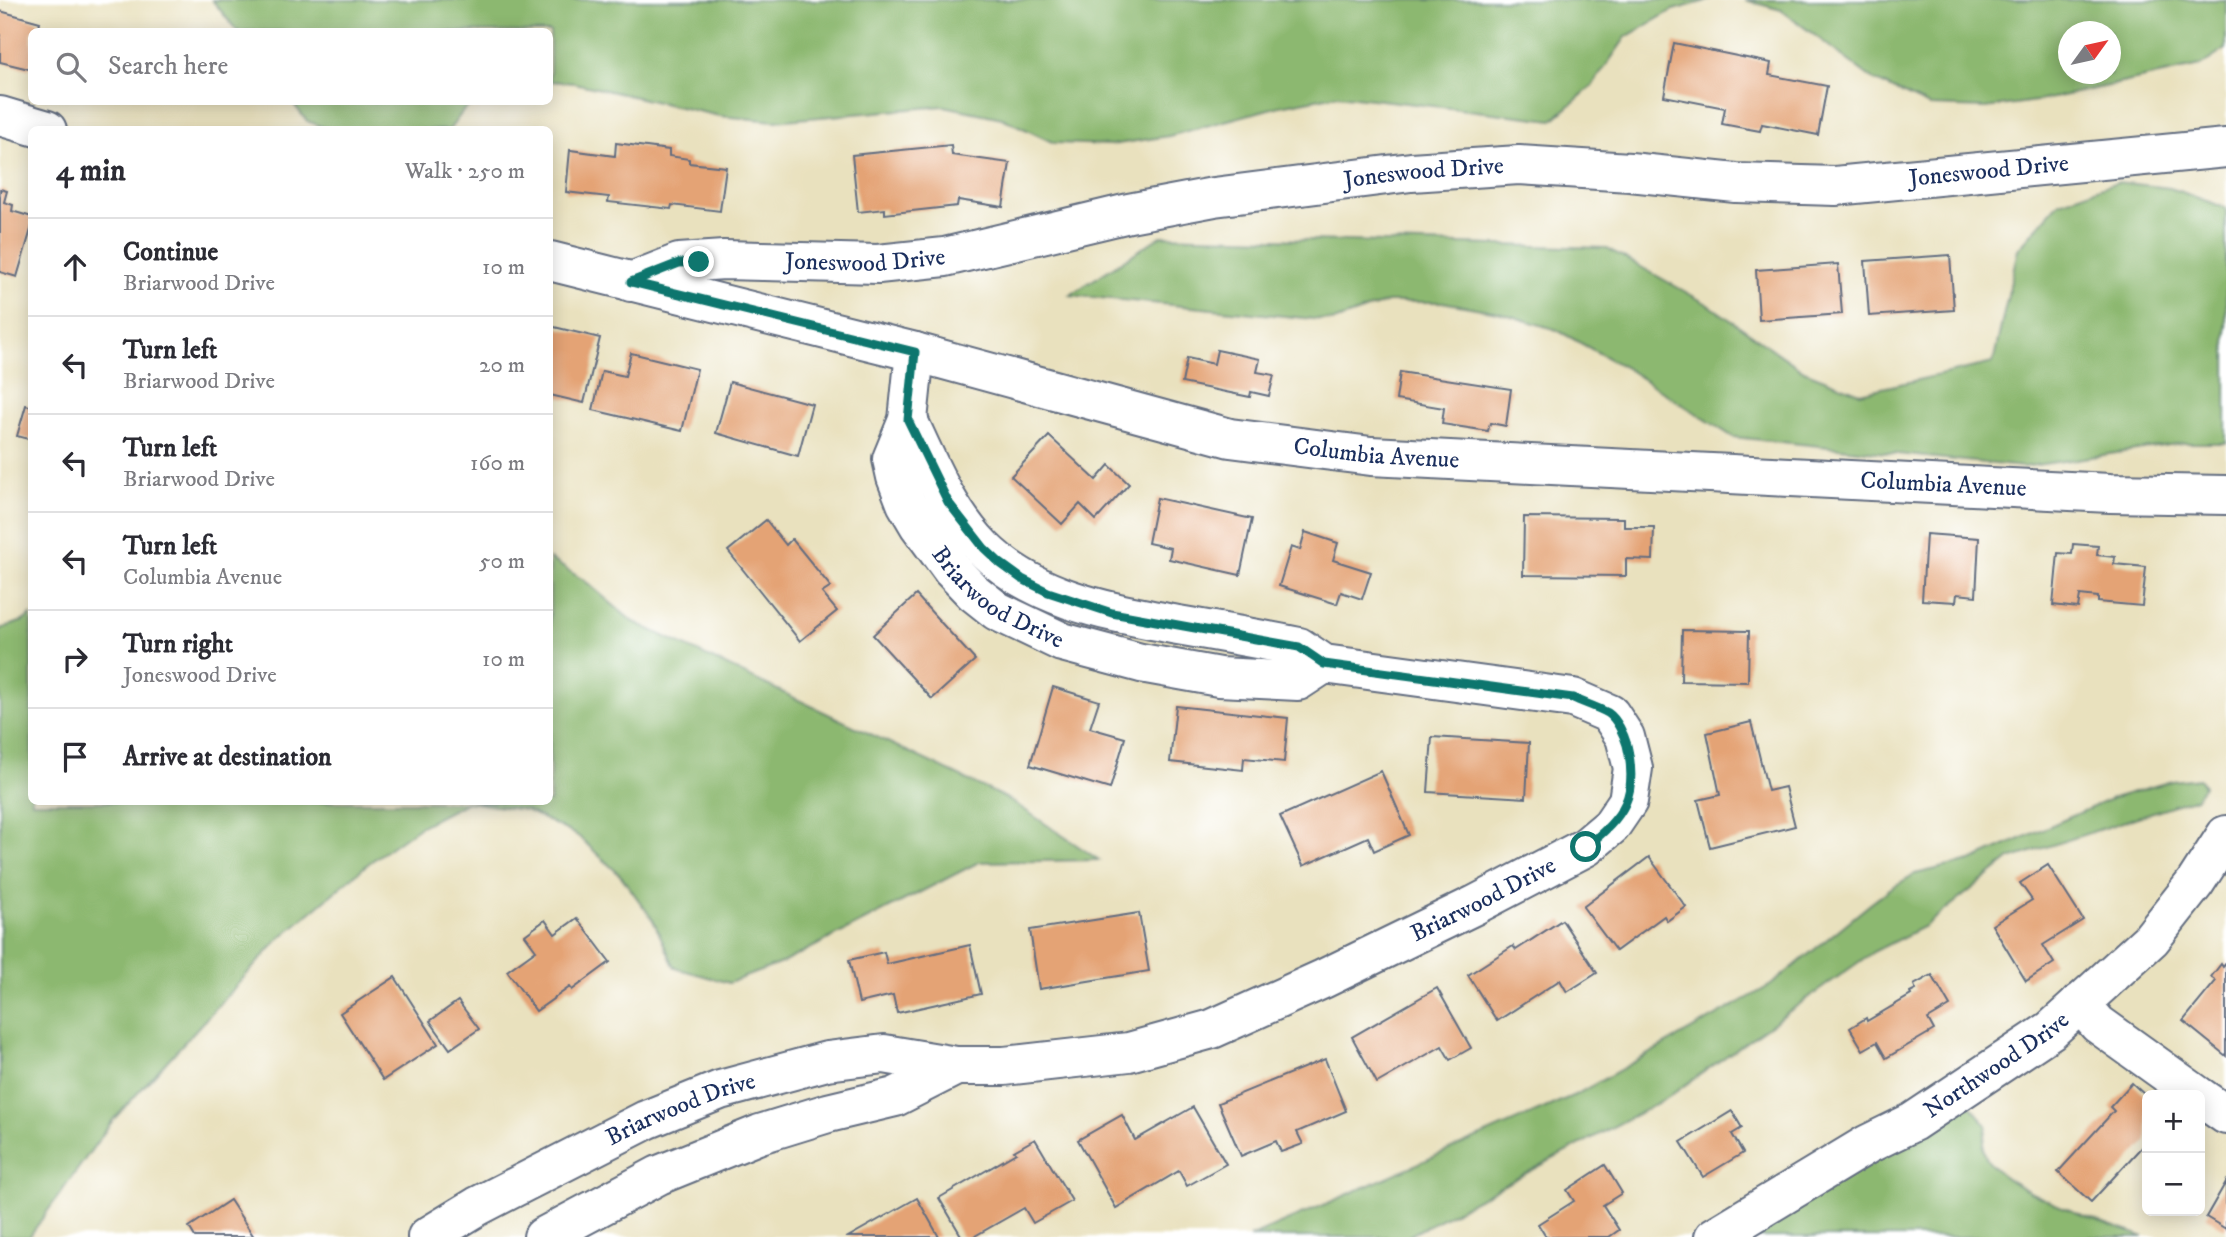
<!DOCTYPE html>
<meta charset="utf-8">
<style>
body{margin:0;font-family:"IM FELL DW Pica",serif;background:#f2f2f3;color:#2b2b33}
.controls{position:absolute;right:21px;bottom:21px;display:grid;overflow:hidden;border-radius:10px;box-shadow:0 4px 18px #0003}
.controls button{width:63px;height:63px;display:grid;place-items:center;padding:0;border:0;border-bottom:2px solid #e1e1e2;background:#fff;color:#2b2b33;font:35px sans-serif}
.compass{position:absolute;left:2058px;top:21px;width:63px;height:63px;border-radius:50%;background:#fff;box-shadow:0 4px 18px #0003;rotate:57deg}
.stop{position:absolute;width:21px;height:21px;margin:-16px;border:5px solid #0f766e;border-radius:50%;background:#fff}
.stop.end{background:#0f766e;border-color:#fff;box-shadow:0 2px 7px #0008}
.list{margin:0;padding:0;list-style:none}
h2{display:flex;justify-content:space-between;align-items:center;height:91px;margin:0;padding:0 28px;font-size:30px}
h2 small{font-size:23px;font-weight:400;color:#7c7c81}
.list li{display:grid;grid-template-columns:46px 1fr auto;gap:21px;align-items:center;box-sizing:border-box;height:98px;padding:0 28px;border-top:2px solid #e1e1e2}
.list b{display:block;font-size:26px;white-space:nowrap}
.list p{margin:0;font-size:23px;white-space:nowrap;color:#7c7c81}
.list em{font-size:23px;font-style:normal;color:#7c7c81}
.icon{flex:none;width:38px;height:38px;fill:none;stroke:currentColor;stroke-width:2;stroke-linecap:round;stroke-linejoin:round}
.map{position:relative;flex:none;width:2226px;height:1237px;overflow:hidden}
.search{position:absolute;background:#fff;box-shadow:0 4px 18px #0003;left:28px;top:28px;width:525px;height:77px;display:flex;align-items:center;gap:18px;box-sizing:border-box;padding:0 24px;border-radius:10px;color:#7c7c81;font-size:26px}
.panel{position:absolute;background:#fff;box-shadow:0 4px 18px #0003;left:28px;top:126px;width:525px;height:679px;border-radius:10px}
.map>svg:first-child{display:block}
.forest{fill:#8cb870;stroke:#547467;stroke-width:2;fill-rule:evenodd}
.building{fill:#e4a374}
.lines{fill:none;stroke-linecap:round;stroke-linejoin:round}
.minor-casing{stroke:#636d80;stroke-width:42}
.minor{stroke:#fff;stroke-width:38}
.route{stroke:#0f766e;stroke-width:9}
.labels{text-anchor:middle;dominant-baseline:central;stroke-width:5;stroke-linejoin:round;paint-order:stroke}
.street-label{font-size:24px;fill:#1b2f5e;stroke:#fff}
</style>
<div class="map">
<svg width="2226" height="1237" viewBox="0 0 2226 1237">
<rect width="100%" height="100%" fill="#fff"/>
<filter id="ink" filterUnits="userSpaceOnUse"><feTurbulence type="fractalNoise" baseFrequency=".0143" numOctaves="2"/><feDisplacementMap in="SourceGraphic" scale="14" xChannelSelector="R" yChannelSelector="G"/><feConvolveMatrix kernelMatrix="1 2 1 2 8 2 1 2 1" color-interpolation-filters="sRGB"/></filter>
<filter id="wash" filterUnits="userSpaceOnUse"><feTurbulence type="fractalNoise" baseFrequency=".00686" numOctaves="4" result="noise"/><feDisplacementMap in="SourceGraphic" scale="28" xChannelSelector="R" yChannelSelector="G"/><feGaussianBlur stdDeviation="1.57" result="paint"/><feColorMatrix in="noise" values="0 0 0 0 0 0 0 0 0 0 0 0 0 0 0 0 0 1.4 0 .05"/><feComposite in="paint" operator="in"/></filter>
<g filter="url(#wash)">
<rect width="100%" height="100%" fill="#e9e1be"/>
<g class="forest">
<path d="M212,0H1710L1673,10L1626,37L1592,86L1553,120L1337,95L1280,106L1169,136L1111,145L1054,143L1002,118L944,106L775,121L719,116L574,83L550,81V32L237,31Z"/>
<path d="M1745,0H2226V49L2200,66L2043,100L1986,108L1929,106L1874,80L1781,10ZM2068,32H2110V74H2068Z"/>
<path d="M292,102H476L464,110L449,130L328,129L307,121Z"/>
<path d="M2117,182L2170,188L2224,207L2226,210V443H2183L2023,467L1733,437L1626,368L1557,330L1498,312L1442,302H1387L1334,321L1070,295L1161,236L1607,248L1709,305L1804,371L1860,393L1993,363L2018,249L2059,202Z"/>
<path d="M550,559L585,581L632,621L1010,800L1099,860L979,862L784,962L729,983L675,968L653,920L621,876L578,836L526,810L467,802L419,827L369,863L280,938L113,1120L29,1237H0V629L23,621L31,615L32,802H550Z"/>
<path d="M2199,778L2204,786L2196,798L2010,859L1925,926L1873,952L1667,1098L1407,1237H1250L1577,1094L1771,985L1869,905L1891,888L1915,874L1971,861L2113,798L2172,781Z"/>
<path d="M1968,1103L1987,1125C1986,1133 1982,1145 1984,1152C1992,1188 2110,1225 2144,1237H1745Z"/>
</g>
<g id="blocks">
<g class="building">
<path d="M0,11L40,22L38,32H32V58L29,69L0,62Z"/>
<path d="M1674,43L1771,63L1769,75L1827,86L1818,135L1762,124L1760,131L1722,124L1725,108L1664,96Z"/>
<path d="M616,143L669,150V156L689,159V163L726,167L720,211L672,205L671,209L608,202L609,197L566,192L570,150L615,156Z"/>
<path d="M951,145L952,155L1010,163L1003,207L958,200L957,206L885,214V209L858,212L852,155Z"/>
<path d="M0,189L7,191L4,202L13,205L12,211L32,217V226L17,277L0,272Z"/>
<path d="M1950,255L1954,310L1869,316L1865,261Z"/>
<path d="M1838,264L1842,314L1759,320L1756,270Z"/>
<path d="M550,326L600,338L584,403L550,395Z"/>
<path d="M1217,350L1260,359L1257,372L1274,375L1269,396L1251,392L1250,397L1182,383L1187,358L1214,364Z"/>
<path d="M631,353L697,369L682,431L593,410L602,371L625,376Z"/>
<path d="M1400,372L1511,389L1506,426L1490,423L1488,431L1442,424L1444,408L1396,400Z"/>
<path d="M730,382L812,404L798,456L716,433Z"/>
<path d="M26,405L32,407V440L17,436Z"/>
<path d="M1049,436L1096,480L1109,465L1129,484L1096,520L1080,504L1062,524L1011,476Z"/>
<path d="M1157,498L1252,519L1240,575L1169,559L1171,548L1148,543Z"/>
<path d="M1524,517L1624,518V527H1654L1653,560L1626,559V576L1523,575Z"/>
<path d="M766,520L786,545L792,539L831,587L822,593L837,611L800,641L728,551Z"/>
<path d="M1305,532L1338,543L1333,560L1371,572L1362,599L1341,592L1337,604L1279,586L1291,547L1300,550Z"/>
<path d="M1926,534L1979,538L1976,596L1957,594L1956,602L1922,600Z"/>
<path d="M2073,544L2098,546L2097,555L2115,557L2114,564L2146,567L2142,606L2098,602V597L2080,595L2078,608L2053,605L2058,553L2072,554Z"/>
<path d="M916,595L975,660L932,699L873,635Z"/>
<path d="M1682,630L1749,631L1748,682L1681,681Z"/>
<path d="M1053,687L1099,701L1090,728L1125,738L1110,789L1030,765Z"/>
<path d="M1176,706L1288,718L1284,762L1244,758L1243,770L1170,762Z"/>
<path d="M1751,722L1768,791L1785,787L1795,826L1710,847L1698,800L1720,795L1707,733Z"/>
<path d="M1432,737L1529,743L1526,798L1428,792Z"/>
<path d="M1381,771L1409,835L1374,851L1368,837L1303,866L1280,816Z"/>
<path d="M1649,857L1686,907L1667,921L1664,916L1616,951L1583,907Z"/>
<path d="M2048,865L2083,920L2043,945L2054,963L2026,981L1992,925L2032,900L2020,883Z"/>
<path d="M1139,913L1149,971L1039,989L1030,930Z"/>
<path d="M577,918L610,962L572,990L570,987L536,1011L507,971L536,950L525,935L545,920L555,934Z"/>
<path d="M1562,920L1597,973L1567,992L1560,980L1497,1021L1468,975L1513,946L1516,950Z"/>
<path d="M970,945L981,994L897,1013L893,995L859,1003L849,960L884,952L887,964Z"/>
<path d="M2226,963V1056L2183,1021L2216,981L2211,977L2221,964L2223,967Z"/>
<path d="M1932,975L1950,1006L1928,1019L1934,1030L1886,1058L1877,1042L1863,1050L1850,1028L1866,1018L1867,1021L1911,995L1910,993L1916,990L1914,985Z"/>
<path d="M395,977L438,1044L383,1080L340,1013Z"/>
<path d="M1437,988L1471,1048L1450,1060L1442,1046L1377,1083L1352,1037Z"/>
<path d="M458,1001L479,1029L450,1049L430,1021Z"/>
<path d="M1325,1059L1346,1111L1297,1132L1303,1144L1281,1152L1276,1141L1241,1156L1218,1103Z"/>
<path d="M2132,1083L2147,1097V1141L2091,1202L2058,1172L2114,1111L2110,1107Z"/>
<path d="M1193,1107L1226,1164L1187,1186L1179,1171L1116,1208L1078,1140L1122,1115L1135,1140Z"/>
<path d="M1732,1111L1742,1128L1732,1134L1743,1153L1703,1177L1681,1142Z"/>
<path d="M1035,1139L1072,1201L1033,1223L1024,1208L973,1237H962L939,1198L1016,1153L1014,1151Z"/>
<path d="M1605,1165L1622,1193L1603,1205L1619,1230L1609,1237H1546L1538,1224L1574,1201L1567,1190Z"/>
<path d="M2226,1182V1229L2206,1217Z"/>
<path d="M917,1198L939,1237H848Z"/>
<path d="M230,1200L254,1237H195L189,1227Z"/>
</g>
</g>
</g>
<g filter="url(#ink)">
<use href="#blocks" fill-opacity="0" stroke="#636d80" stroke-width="2"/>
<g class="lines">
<g class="minor-casing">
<g id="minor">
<path d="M0,116L47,130"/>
<path id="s1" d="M550,261L915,352L1230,438L1371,456L2110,493L2226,495"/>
<path id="s2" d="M631,282L679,263L724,260L878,264L945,257L1129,213L1214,197L1411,172L1519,165L1630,172L1736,183L1835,186L2226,148"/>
<path id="s3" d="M915,352L908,420L892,459L896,477L906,503L919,525L952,570L973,592L997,611L1062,642L1141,663L1219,677L1298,681L1324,664"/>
<path d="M2080,1003L2098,1024L2197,1095"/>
<path d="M2200,1097L2226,1115"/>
<path id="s4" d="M427,1237L478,1206L646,1120L720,1090L827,1061L884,1054L956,1066H1004L1129,1052L1212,1029L1323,979L1475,905L1586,847L1611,826L1628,801L1633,768L1625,737L1610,714L1573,698L1324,664L1299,647C1259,639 1219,632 1178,625C1110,612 1035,600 983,548C948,512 929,465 908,420"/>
<path d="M543,1237L659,1175L760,1134L828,1113L895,1097L956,1066"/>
<path id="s5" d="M1714,1237L1868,1144L1913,1122L2051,1030L2151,939L2195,883L2226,835"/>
</g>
</g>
<use href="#minor" class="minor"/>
</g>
</g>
<g class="lines" filter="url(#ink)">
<path class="route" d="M699,262L679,263L631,282L915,352L908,420L948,502L984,548L1000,563L1022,579L1048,592L1112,613L1299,647L1324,664L1573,698C1584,703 1597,707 1608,713C1617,719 1624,735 1627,745C1639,796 1624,816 1586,847"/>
</g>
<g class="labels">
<g class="street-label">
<text stroke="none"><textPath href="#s2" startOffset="1372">Joneswood Drive</textPath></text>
<text stroke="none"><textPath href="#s2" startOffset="805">Joneswood Drive</textPath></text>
<text stroke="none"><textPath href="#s2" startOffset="238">Joneswood Drive</textPath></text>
<text stroke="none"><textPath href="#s1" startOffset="850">Columbia Avenue</textPath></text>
<text stroke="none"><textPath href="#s1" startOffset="1418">Columbia Avenue</textPath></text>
<text stroke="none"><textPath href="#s3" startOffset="292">Briarwood Drive</textPath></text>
<text stroke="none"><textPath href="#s4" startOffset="1130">Briarwood Drive</textPath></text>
<text stroke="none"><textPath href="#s5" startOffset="331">Northwood Drive</textPath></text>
<text stroke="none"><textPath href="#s4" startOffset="285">Briarwood Drive</textPath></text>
</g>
</g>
</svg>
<div class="controls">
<button>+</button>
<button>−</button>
</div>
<svg class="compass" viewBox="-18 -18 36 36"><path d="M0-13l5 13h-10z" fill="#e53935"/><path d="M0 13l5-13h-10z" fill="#7c7c81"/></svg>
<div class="stop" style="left:1586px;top:847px"></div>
<div class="stop end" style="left:699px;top:262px"></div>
<div class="search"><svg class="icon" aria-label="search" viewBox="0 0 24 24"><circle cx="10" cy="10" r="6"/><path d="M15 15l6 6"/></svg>Search here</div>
<section class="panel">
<h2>4 min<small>Walk · 250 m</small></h2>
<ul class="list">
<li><svg class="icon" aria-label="ahead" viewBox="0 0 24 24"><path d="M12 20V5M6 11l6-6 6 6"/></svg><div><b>Continue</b><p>Briarwood Drive</p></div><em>10 m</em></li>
<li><svg class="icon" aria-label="left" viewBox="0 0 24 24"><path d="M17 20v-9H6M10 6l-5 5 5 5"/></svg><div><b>Turn left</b><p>Briarwood Drive</p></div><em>20 m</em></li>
<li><svg class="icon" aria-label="left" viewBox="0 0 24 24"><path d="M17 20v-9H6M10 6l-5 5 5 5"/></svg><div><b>Turn left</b><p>Briarwood Drive</p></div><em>160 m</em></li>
<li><svg class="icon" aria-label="left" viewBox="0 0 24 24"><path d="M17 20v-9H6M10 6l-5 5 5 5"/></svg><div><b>Turn left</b><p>Columbia Avenue</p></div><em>50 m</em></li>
<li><svg class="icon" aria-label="right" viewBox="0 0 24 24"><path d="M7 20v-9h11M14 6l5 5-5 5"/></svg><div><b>Turn right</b><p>Joneswood Drive</p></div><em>10 m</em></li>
<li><svg class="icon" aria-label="arrive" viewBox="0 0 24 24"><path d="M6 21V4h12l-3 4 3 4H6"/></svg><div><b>Arrive at destination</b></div></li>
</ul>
</section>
</div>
